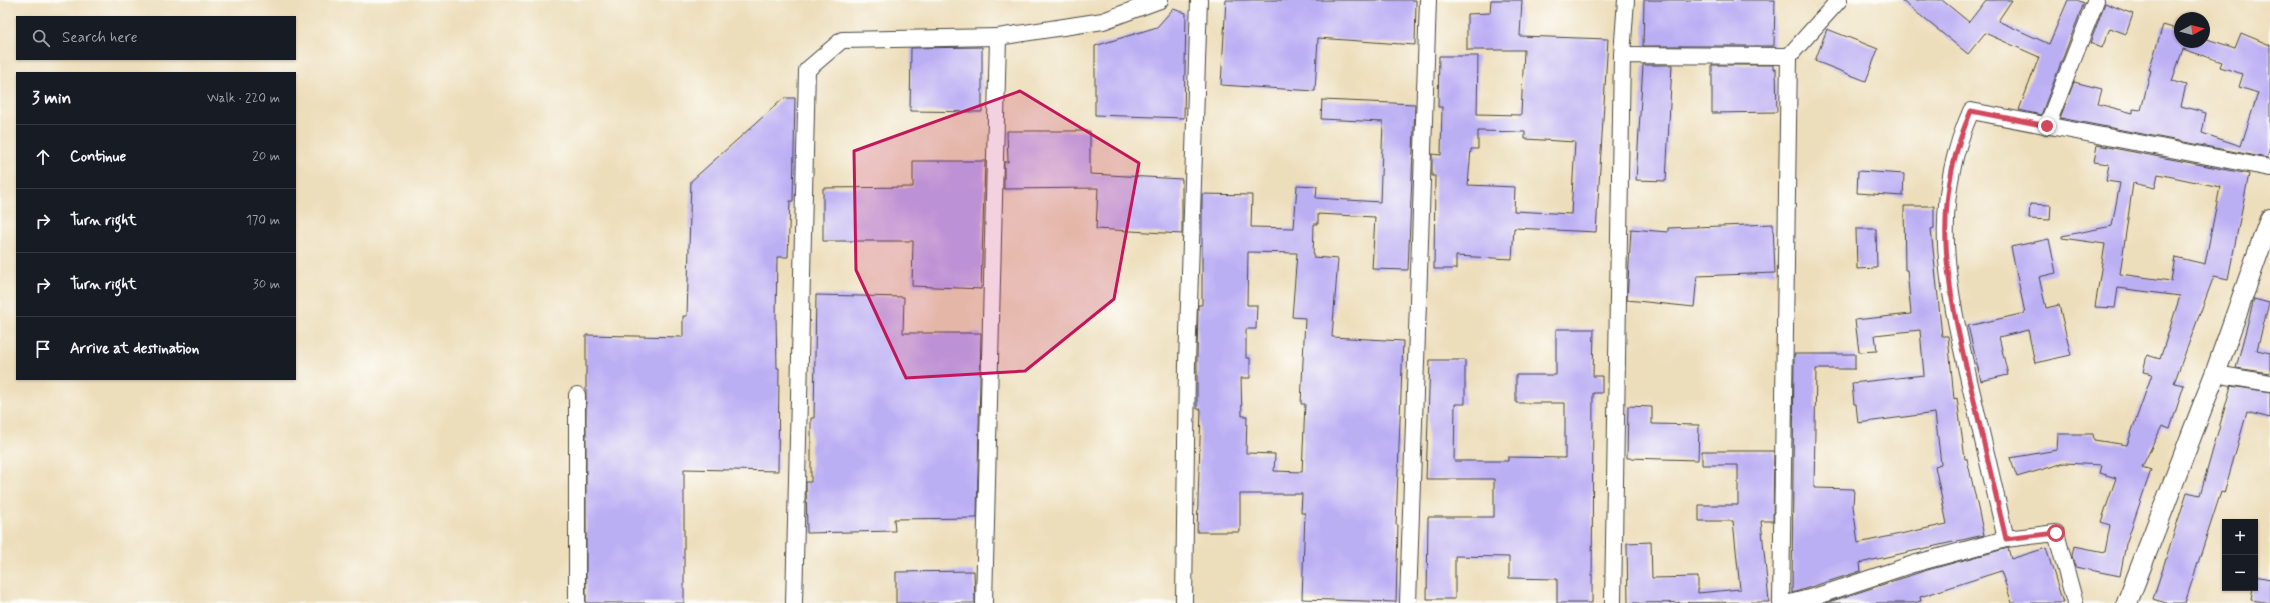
<!DOCTYPE html>
<meta charset="utf-8">
<style>
body{margin:0;font-family:Mynerve,sans-serif;background:#242831;color:#f1f3f6}
.controls{position:absolute;right:12px;bottom:12px;display:grid;overflow:hidden;border-radius:0px;box-shadow:0 1px 3px #0004}
.controls button{width:36px;height:36px;display:grid;place-items:center;padding:0;border:0;border-bottom:1px solid #363941;background:#171b24;color:#f1f3f6;font:20px sans-serif}
.compass{position:absolute;left:2174px;top:12px;width:36px;height:36px;border-radius:50%;background:#171b24;box-shadow:0 1px 3px #0004;rotate:83deg}
.stop{position:absolute;width:12px;height:12px;margin:-9px;border:3px solid #d1495b;border-radius:50%;background:#fff}
.stop.end{background:#d1495b;border-color:#fff;box-shadow:0 1px 4px #0008}
.list{margin:0;padding:0;list-style:none}
h2{display:flex;justify-content:space-between;align-items:center;height:52px;margin:0;padding:0 16px;font-size:17px}
h2 small{font-size:13px;font-weight:400;color:#9ea1a6}
.list li{display:grid;grid-template-columns:26px 1fr auto;gap:12px;align-items:center;box-sizing:border-box;height:64px;padding:0 16px;border-top:1px solid #363941}
.list b{display:block;font-size:15px;white-space:nowrap}
.list em{font-size:13px;font-style:normal;color:#9ea1a6}
.icon{flex:none;width:22px;height:22px;fill:none;stroke:currentColor;stroke-width:2;stroke-linecap:round;stroke-linejoin:round}
.map{position:relative;flex:none;width:2270px;height:603px;overflow:hidden}
.search{position:absolute;background:#171b24;box-shadow:0 1px 3px #0004;left:16px;top:16px;width:280px;height:44px;display:flex;align-items:center;gap:10px;box-sizing:border-box;padding:0 14px;border-radius:0px;color:#9ea1a6;font-size:15px}
.panel{position:absolute;background:#171b24;box-shadow:0 1px 3px #0004;left:16px;top:72px;width:280px;height:308px;border-radius:0px}
.map>svg:first-child{display:block}
.building{fill:#bbaff4;fill-rule:evenodd}
.lines{fill:none;stroke-linecap:round;stroke-linejoin:round}
.minor-casing{stroke:#484641;stroke-width:18}
.tertiary-casing{stroke:#484641;stroke-width:22}
.minor{stroke:#fff;stroke-width:16}
.tertiary{stroke:#fff;stroke-width:20}
.route{stroke:#d1495b;stroke-width:5}
.marked{fill:#c2185b;fill-opacity:0.2;stroke:#c2185b;stroke-width:3;stroke-linejoin:round}
</style>
<div class="map">
<svg width="2270" height="603" viewBox="0 0 2270 603">
<rect width="100%" height="100%" fill="#fdfcf7"/>
<filter id="ink" filterUnits="userSpaceOnUse"><feTurbulence type="fractalNoise" baseFrequency=".025" numOctaves="2"/><feDisplacementMap in="SourceGraphic" scale="8" xChannelSelector="R" yChannelSelector="G"/><feConvolveMatrix kernelMatrix="1 2 1 2 8 2 1 2 1" color-interpolation-filters="sRGB"/></filter>
<filter id="wash" filterUnits="userSpaceOnUse"><feTurbulence type="fractalNoise" baseFrequency=".012" numOctaves="4" result="noise"/><feDisplacementMap in="SourceGraphic" scale="16" xChannelSelector="R" yChannelSelector="G"/><feGaussianBlur stdDeviation="0.9" result="paint"/><feColorMatrix in="noise" values="0 0 0 0 0 0 0 0 0 0 0 0 0 0 0 0 0 1.4 0 .05"/><feComposite in="paint" operator="in"/></filter>
<g filter="url(#wash)">
<rect width="100%" height="100%" fill="#eddebb"/>
<g id="blocks">
<g class="building">
<path d="M1226,0H1416L1415,45L1318,38L1315,91L1221,85Z"/>
<path d="M1491,0H1522L1520,36L1608,39L1596,232L1514,228L1512,259L1456,256V269H1434L1435,176H1432V154L1441,155L1442,107H1438L1439,56H1478L1477,114L1521,115L1524,50H1467V14L1490,13ZM1478,131L1525,132V139L1575,142L1571,214L1514,211L1515,187L1468,185L1471,149H1478Z"/>
<path d="M1644,0H1775L1774,46H1643Z"/>
<path d="M1901,0H1942L1969,22L1986,0H2012L1998,21L2049,44L2068,0H2077L2084,3L2041,115L2019,110L2039,57L1985,33L1968,54Z"/>
<path d="M2105,3L2133,14L2126,34L2110,28L2102,48L2090,43Z"/>
<path d="M1173,9L1186,13L1184,118L1095,115V46L1157,27Z"/>
<path d="M2163,25L2180,30V42H2204V38L2235,48L2241,33L2270,45V147L2267,158L2060,118L2074,82L2102,89L2098,104L2133,113V109L2141,110L2151,70H2149ZM2183,49L2222,62L2220,67L2243,74L2239,87L2258,93L2241,146L2202,133L2206,113L2181,106L2186,85L2172,81Z"/>
<path d="M1827,29L1878,49L1866,81L1815,61Z"/>
<path d="M982,47V112L910,111L911,48Z"/>
<path d="M1643,65H1672L1666,181L1636,180Z"/>
<path d="M1712,65H1773V69H1776L1777,112L1712,113Z"/>
<path d="M784,98H795L793,201H790L788,257H777L776,317L777,368H779L778,471L684,469V603H586V335L683,337V316H687L691,181Z"/>
<path d="M1322,100L1415,104L1408,270L1372,269L1375,217L1318,214V224H1314L1313,257L1338,259L1332,337L1403,341L1396,525H1398L1396,602L1302,599L1305,513H1301L1302,494H1240V532H1197L1201,409H1197V359L1198,305H1202V194L1252,195L1251,227L1294,228L1297,185L1317,186L1316,198L1380,202L1383,122L1321,119ZM1248,252L1297,253L1292,317L1305,318L1301,404H1305L1302,472L1274,471L1275,454L1246,453L1247,416H1242L1241,378H1250V358H1246V329H1256L1257,305H1247Z"/>
<path d="M1007,131H1090V174L1182,179V234L1096,229L1098,188L1004,189V162H1008Z"/>
<path d="M2097,145L2249,174L2228,279L2214,276L2174,383L2184,385L2170,429L2162,426L2142,467L2151,470L2126,544L2120,576L2075,567L2072,556L2074,546L2105,552L2110,525L2101,522L2116,478L2100,473L2102,465L2064,463L2017,477L2010,458L2057,450L2058,434H2093L2094,440L2127,445L2152,374L2143,372L2147,355L2160,359L2180,296L2118,288L2115,308L2095,307L2105,244L2062,238V236L2112,226L2120,183L2106,181L2109,164L2094,162ZM2158,174L2220,187L2205,264L2175,257L2171,281L2120,274L2133,183L2155,188Z"/>
<path d="M913,161H985L981,289L912,286L913,241H823V188L913,187Z"/>
<path d="M1858,171L1904,174L1903,196L1857,193Z"/>
<path d="M2030,204L2051,205L2050,220L2029,219Z"/>
<path d="M1904,206H1934V228L1931,229L1942,336H1948L1954,399L1957,398L1965,459H1967L1984,535L1860,563L1861,571L1792,593L1794,354H1855V369H1816L1814,488L1854,489L1853,506L1858,543L1947,524L1935,466L1941,464L1935,413L1858,423L1856,404H1854L1852,383L1924,375L1920,330L1875,335L1877,351L1859,352L1855,320L1911,314L1907,270H1905Z"/>
<path d="M1773,224L1775,273L1697,276L1694,307L1627,300L1631,229L1668,232V228Z"/>
<path d="M1856,229H1876L1877,268L1857,269Z"/>
<path d="M2049,239L2056,273L2039,277L2046,308L2059,305L2071,355L2035,363L2028,330L1999,337L2008,375L1981,381L1968,326L2025,313L2011,247Z"/>
<path d="M816,295L904,297L903,333H981L977,518L894,519L895,531L807,533L806,482H811V418H814Z"/>
<path d="M2254,299L2269,303L2257,350L2270,353V373L2236,368Z"/>
<path d="M1556,329H1594L1593,376H1602V393H1593L1592,603H1557V579L1509,578V557L1455,556V599H1427L1428,517H1494V479H1426L1430,360H1465V404H1455L1454,461H1508V457L1565,458V403H1516V375H1556Z"/>
<path d="M2231,386L2270,392V418L2247,412L2224,493L2221,492L2185,603H2166L2153,599L2187,492L2200,495Z"/>
<path d="M1628,406L1652,407V424L1699,425L1698,460L1627,458Z"/>
<path d="M1702,451H1774L1773,521H1761L1769,602L1628,603L1627,543L1651,542L1652,578L1698,577V593L1740,589L1733,521H1699V505H1738V465H1702Z"/>
<path d="M2008,548L2011,559L2046,548L2063,603H2012L2001,571L1920,597L1921,601L1914,603H1826L1924,571Z"/>
<path d="M974,571L975,603H896V572Z"/>
<path d="M2255,576L2270,579V603L2251,600L2253,588H2255Z"/>
</g>
</g>
</g>
<g filter="url(#ink)">
<use href="#blocks" fill-opacity="0" stroke="#484641" stroke-width="1"/>
<g class="lines">
<g class="minor-casing">
<g id="minor">
<path d="M1622,55L1626,0"/>
<path d="M2047,126L2096,0"/>
<path d="M2215,374L2270,383"/>
<path d="M577,603V395"/>
<path d="M794,603L807,70L842,40L998,37"/>
<path d="M984,603L998,37L1103,21L1160,0"/>
<path d="M1184,603L1187,364L1199,0"/>
<path d="M1408,603L1428,0"/>
<path d="M1613,603L1622,55L1789,56L1839,0"/>
<path d="M1781,603L1789,56"/>
<path d="M1790,603L1817,596L1913,564L2006,539"/>
<path d="M2075,603L2056,533L2006,539C1994,489 1983,439 1971,389C1948,289 1928,209 1971,111L2270,168"/>
</g>
</g>
<g class="tertiary-casing">
<path id="tertiary" d="M2127,603L2215,374L2270,219"/>
</g>
<use href="#minor" class="minor"/>
<use href="#tertiary" class="tertiary"/>
</g>
</g>
<g class="lines" filter="url(#ink)">
<path class="route" d="M2047,126L1971,111C1928,209 1948,288 1971,388C1983,438 1994,488 2006,539L2056,533"/>
</g>
<path class="marked" d="M1020,91L1139,163L1114,299L1025,371L906,378L856,270L854,151Z"/>
</svg>
<div class="controls">
<button>+</button>
<button>−</button>
</div>
<svg class="compass" viewBox="-18 -18 36 36"><path d="M0-13l5 13h-10z" fill="#e53935"/><path d="M0 13l5-13h-10z" fill="#9ea1a6"/></svg>
<div class="stop" style="left:2056px;top:533px"></div>
<div class="stop end" style="left:2047px;top:126px"></div>
<div class="search"><svg class="icon" aria-label="search" viewBox="0 0 24 24"><circle cx="10" cy="10" r="6"/><path d="M15 15l6 6"/></svg>Search here</div>
<section class="panel">
<h2>3 min<small>Walk · 220 m</small></h2>
<ul class="list">
<li><svg class="icon" aria-label="ahead" viewBox="0 0 24 24"><path d="M12 20V5M6 11l6-6 6 6"/></svg><div><b>Continue</b></div><em>20 m</em></li>
<li><svg class="icon" aria-label="right" viewBox="0 0 24 24"><path d="M7 20v-9h11M14 6l5 5-5 5"/></svg><div><b>Turn right</b></div><em>170 m</em></li>
<li><svg class="icon" aria-label="right" viewBox="0 0 24 24"><path d="M7 20v-9h11M14 6l5 5-5 5"/></svg><div><b>Turn right</b></div><em>30 m</em></li>
<li><svg class="icon" aria-label="arrive" viewBox="0 0 24 24"><path d="M6 21V4h12l-3 4 3 4H6"/></svg><div><b>Arrive at destination</b></div></li>
</ul>
</section>
</div>
